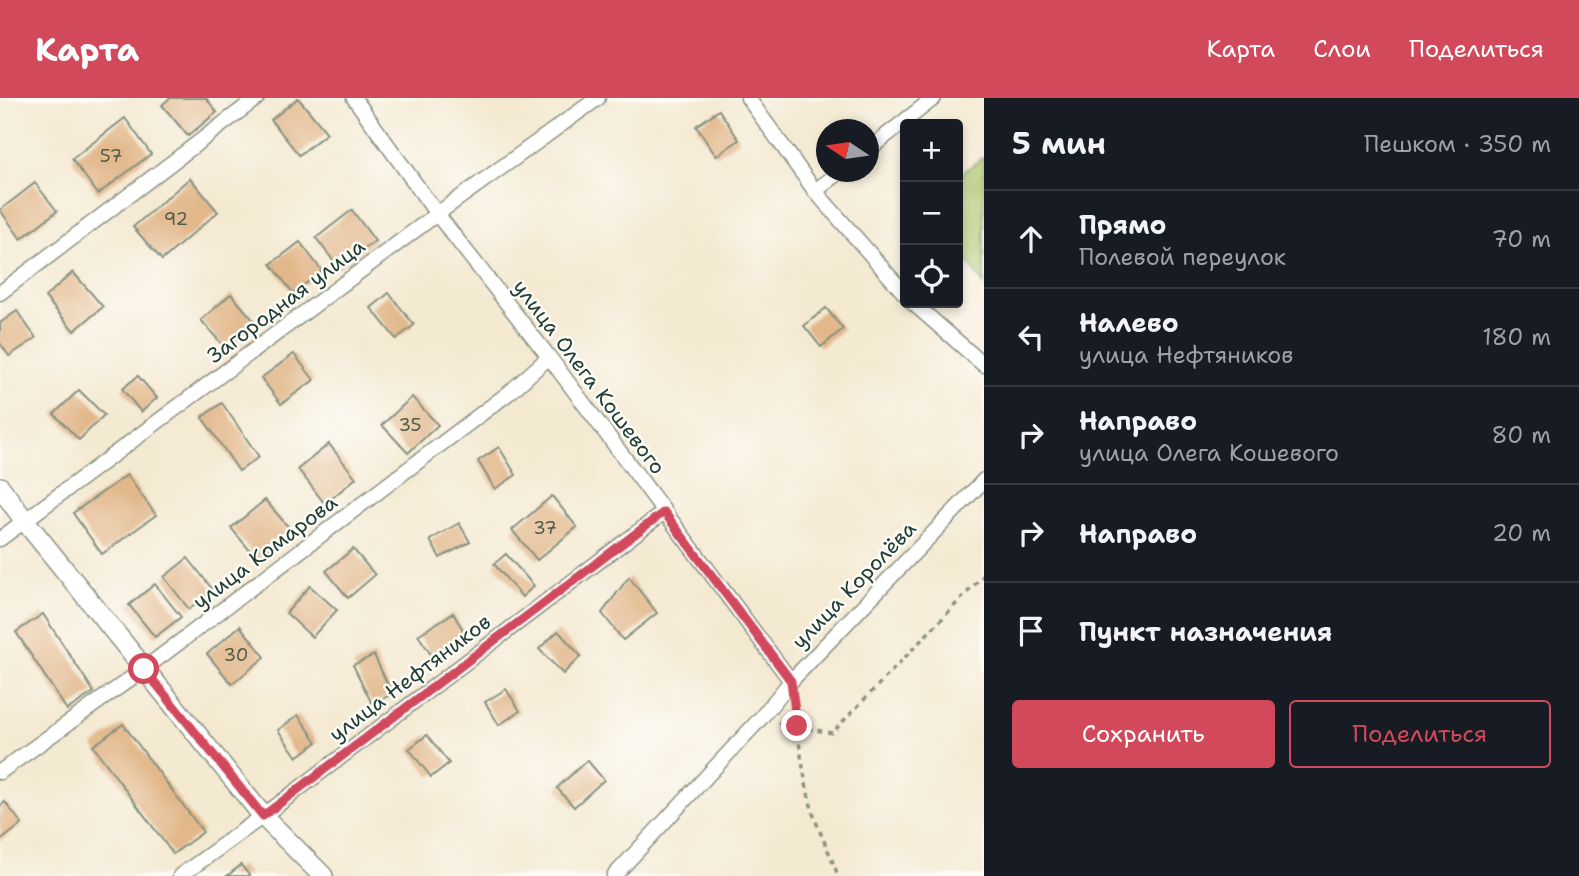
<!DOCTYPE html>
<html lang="ru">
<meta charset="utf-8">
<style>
body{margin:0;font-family:"Shantell Sans",sans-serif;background:#20242c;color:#f1f3f6}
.controls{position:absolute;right:21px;top:21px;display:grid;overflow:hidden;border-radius:7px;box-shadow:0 4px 10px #0003}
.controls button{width:63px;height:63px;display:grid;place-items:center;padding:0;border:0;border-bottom:2px solid #363941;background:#171b24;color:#f1f3f6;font:35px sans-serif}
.compass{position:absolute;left:816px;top:21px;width:63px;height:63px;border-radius:50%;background:#171b24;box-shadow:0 4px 10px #0003;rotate:283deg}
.stop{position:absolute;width:21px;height:21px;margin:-16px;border:5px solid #d1495b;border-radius:50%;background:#fff}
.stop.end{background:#d1495b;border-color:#fff;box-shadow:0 2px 7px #0008}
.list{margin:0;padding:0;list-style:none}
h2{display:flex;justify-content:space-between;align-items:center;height:91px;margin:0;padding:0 28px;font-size:30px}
h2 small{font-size:23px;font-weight:400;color:#9ea1a6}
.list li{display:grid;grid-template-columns:46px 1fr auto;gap:21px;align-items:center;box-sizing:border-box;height:98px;padding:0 28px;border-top:2px solid #363941}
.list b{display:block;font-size:26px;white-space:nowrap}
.list p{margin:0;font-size:23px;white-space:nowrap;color:#9ea1a6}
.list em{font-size:23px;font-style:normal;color:#9ea1a6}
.actions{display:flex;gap:14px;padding:21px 28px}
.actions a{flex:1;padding:16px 0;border:2px solid #d1495b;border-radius:7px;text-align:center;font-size:24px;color:#d1495b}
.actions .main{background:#d1495b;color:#fff}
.icon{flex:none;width:38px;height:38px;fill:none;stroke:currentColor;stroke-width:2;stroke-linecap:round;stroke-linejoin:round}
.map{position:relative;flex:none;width:984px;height:778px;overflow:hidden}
header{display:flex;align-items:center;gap:42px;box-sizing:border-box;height:98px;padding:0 35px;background:#d1495b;color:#fff}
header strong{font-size:33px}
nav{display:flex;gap:38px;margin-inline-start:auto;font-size:24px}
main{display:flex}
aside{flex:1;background:#171b24}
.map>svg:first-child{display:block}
.green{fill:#abc46a;stroke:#65804f;stroke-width:2}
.building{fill:#e2b78a}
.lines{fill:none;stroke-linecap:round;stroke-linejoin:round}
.minor-casing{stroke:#8a9382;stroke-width:17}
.tertiary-casing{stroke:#8a9382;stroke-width:22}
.path{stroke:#8a9382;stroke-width:3.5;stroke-dasharray:5 5;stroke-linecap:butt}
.minor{stroke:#fff;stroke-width:14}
.tertiary{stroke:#fff;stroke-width:19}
.route{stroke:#d1495b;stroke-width:9}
.labels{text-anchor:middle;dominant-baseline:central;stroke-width:5;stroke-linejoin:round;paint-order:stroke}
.number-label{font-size:18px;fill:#505c4a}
.street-label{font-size:21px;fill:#1f3d34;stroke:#fdfcf7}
</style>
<header>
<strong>Карта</strong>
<nav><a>Карта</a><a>Слои</a><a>Поделиться</a></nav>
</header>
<main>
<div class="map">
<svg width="984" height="778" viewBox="0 0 984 778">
<rect width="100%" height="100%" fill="#fdfcf7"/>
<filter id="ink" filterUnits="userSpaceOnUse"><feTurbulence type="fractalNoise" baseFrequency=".0143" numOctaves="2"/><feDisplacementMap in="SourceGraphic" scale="14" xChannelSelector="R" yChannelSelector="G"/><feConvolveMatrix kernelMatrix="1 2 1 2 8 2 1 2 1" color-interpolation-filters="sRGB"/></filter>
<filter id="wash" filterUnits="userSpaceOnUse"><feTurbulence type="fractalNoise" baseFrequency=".00686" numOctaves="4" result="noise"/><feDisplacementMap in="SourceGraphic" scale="28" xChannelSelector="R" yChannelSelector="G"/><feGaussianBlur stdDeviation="1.57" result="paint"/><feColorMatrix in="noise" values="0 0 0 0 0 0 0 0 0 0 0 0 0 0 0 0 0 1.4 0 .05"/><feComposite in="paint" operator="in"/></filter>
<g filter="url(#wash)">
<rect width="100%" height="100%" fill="#f4e9d1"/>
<path class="green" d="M984,59V187L958,150V78Z"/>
<g id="blocks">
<g class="building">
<path d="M170,0H206L217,14L188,38L162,7Z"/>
<path d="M298,0L327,35L299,57L271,22Z"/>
<path d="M719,12L739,42L716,58L696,28Z"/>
<path d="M125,20L151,56L98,96L72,61Z"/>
<path d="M190,80L218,114L162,162L133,129Z"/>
<path d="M35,85L57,113L21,141L0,112Z"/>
<path d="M352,112L375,143L339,170L316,140Z"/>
<path d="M300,144L322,173L293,195L271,166Z"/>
<path d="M73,174L103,209L74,233L45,199Z"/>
<path d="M389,195L414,227L396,241L371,210Z"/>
<path d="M231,196L255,224L225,250L201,222Z"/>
<path d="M826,210L843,231L821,249L804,228Z"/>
<path d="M17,213L36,240L9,258L0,245V225Z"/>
<path d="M294,256L314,282L281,306L261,280Z"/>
<path d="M138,278L157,300L141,314L122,291Z"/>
<path d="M79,292L104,317L79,342L54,316Z"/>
<path d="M412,299L438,327L408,355L382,327Z"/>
<path d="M222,305L259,359L239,373L202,319Z"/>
<path d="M329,346L356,380L325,406L298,371Z"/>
<path d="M499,349L516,377L495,391L478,363Z"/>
<path d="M127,377L156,417L102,456L73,415Z"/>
<path d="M552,398L577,429L537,462L512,432Z"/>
<path d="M265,402L291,432L257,461L231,430Z"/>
<path d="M459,425L470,444L440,460L430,442Z"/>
<path d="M353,451L375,477L348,500L326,473Z"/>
<path d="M506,456L534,488L522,499L494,466Z"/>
<path d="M188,460L213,492L189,511L164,479Z"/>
<path d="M629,479L657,515L623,542L602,515Z"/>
<path d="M155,486L181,519L155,539L129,507Z"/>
<path d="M310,488L337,512L312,539L286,515Z"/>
<path d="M453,515L466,537L432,558L418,537Z"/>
<path d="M43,516L94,594L67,612L16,534Z"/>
<path d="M240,528L265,559L232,586L207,556Z"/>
<path d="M558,533L581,558L563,576L539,551Z"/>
<path d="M374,557L392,596L372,606L353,567Z"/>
<path d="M506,591L520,613L499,627L485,604Z"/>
<path d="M298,617L317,644L297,659L278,632Z"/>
<path d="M123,626L203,734L173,756L93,648Z"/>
<path d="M427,637L449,665L431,679L409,651Z"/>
<path d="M587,662L604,682L574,709L557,690Z"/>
<path d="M5,704L22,726L0,743V708Z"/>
<path d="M241,767L250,778H227Z"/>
</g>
</g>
</g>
<g filter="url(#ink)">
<use href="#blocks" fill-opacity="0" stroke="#8a9382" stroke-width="2"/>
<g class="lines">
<g class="minor-casing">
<g id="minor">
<path d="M354,0L437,116L549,259L791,583"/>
<path d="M748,0L815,93L905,196"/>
<path d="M869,51L934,0"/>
<path d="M815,93L840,74"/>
<path d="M0,195L257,0"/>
<path d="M913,205L984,267"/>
<path d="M0,441L437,116L598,0"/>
<path d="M0,674L144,571L510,294L549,259"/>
<path d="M180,778L263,718L664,414"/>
<path d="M614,778L760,621L791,583L984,382"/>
</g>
</g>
<g class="tertiary-casing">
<path id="tertiary" d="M0,389L25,423L263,718L323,778"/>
</g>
<g class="path">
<path d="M794,606C799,643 803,681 814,718C821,738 831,757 838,778"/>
<path d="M778,625L832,635L984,477"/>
</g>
<use href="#minor" class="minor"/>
<use href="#tertiary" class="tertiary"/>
</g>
</g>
<g class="lines" filter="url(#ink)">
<path class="route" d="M144,571L263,718L664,414L791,583L797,628"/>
</g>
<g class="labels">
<g class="number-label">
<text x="111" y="58">57</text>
<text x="176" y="121">92</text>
<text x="410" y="327">35</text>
<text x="545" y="430">37</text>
<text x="236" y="557">30</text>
</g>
<g class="street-label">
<text transform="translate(286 203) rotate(-37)">Загородная улица</text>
<text transform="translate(589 279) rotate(53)">улица Олега Кошевого</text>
<text transform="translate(265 454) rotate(-37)">улица Комарова</text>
<text transform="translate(854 487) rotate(-46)">улица Королёва</text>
<text transform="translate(410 580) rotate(-37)">улица Нефтяников</text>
</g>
</g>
</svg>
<div class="controls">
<button>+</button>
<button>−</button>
<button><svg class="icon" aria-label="locate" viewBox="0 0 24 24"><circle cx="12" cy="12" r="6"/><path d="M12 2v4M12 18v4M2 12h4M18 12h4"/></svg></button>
</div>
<svg class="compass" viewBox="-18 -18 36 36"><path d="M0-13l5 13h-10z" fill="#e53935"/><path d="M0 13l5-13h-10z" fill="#9ea1a6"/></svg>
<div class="stop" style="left:144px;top:571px"></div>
<div class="stop end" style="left:797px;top:628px"></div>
</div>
<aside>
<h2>5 мин<small>Пешком · 350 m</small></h2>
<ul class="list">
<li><svg class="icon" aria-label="ahead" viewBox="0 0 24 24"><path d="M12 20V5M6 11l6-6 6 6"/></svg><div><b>Прямо</b><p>Полевой переулок</p></div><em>70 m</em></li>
<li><svg class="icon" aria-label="left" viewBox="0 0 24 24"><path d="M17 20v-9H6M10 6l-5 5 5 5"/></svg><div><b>Налево</b><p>улица Нефтяников</p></div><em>180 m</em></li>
<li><svg class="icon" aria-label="right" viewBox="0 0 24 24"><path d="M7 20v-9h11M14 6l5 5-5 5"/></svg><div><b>Направо</b><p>улица Олега Кошевого</p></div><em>80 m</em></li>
<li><svg class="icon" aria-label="right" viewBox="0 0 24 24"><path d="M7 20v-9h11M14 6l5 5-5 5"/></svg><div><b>Направо</b></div><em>20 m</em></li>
<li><svg class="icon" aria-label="arrive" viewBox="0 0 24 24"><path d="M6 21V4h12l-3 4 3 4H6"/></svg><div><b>Пункт назначения</b></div></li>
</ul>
<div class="actions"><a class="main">Сохранить</a><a>Поделиться</a></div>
</aside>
</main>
